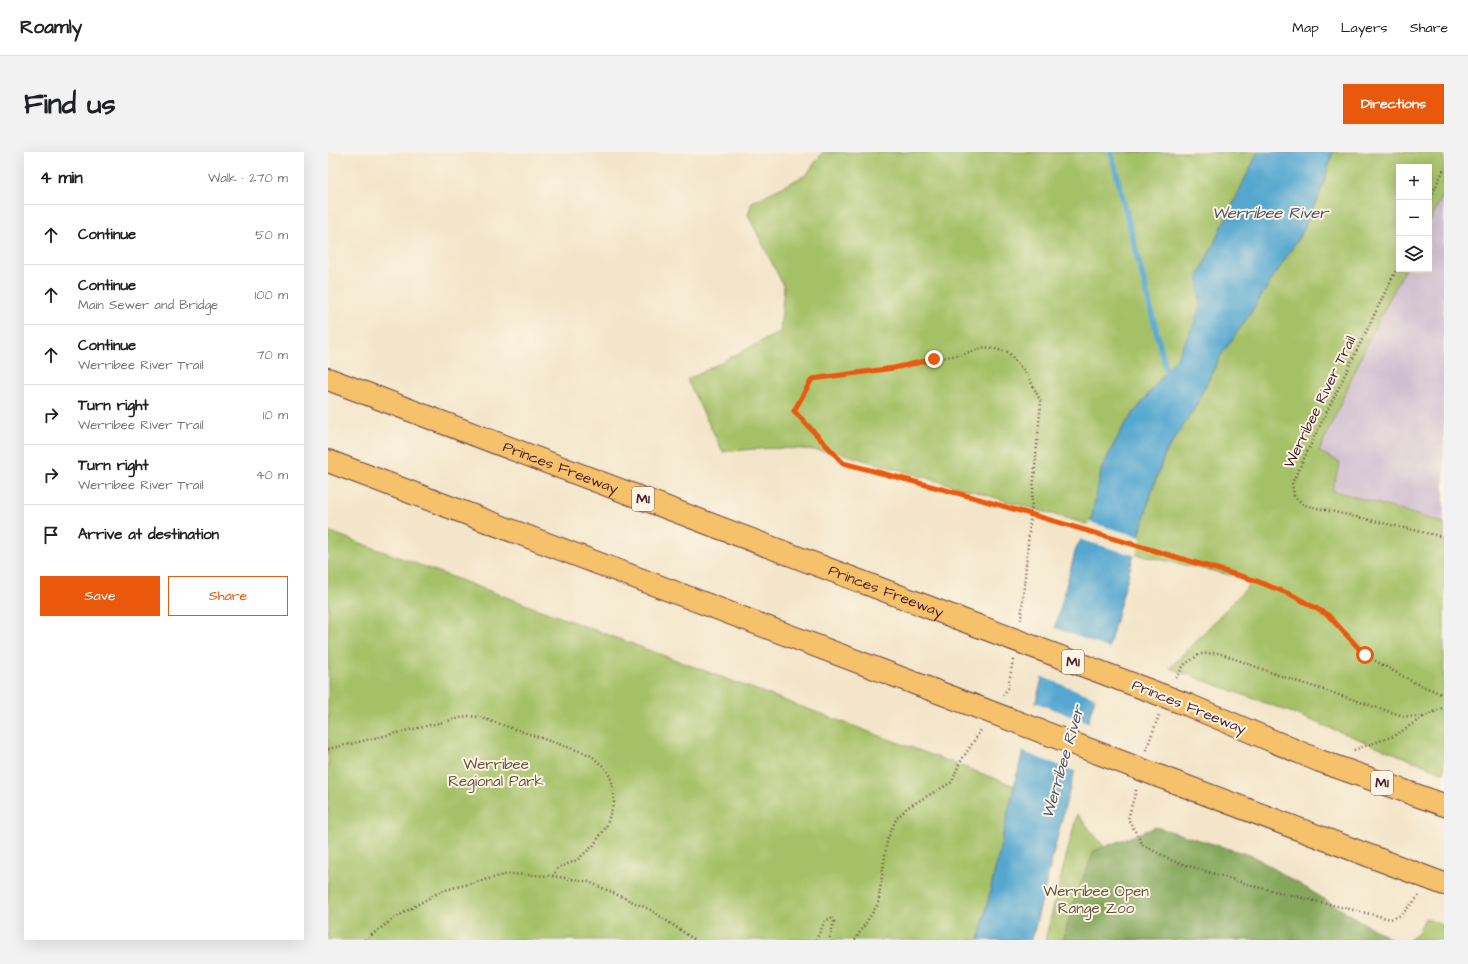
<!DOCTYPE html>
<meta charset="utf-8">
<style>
body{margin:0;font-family:"Architects Daughter",sans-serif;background:#f2f2f2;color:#202124}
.controls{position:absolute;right:12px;top:12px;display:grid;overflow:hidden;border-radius:0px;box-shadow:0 4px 16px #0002}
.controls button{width:36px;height:36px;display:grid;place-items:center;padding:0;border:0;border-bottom:1px solid #e0e0e0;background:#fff;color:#202124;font:20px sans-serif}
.stop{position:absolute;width:12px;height:12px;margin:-9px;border:3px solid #ea580c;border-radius:50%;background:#fff}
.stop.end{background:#ea580c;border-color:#fff;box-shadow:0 1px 4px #0008}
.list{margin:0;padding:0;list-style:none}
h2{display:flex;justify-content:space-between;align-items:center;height:52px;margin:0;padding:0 16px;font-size:17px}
h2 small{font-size:13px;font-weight:400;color:#757577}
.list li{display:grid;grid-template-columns:26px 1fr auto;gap:12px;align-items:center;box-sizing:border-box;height:60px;padding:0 16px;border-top:1px solid #e0e0e0}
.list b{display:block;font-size:15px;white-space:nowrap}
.list p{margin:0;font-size:13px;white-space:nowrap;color:#757577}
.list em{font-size:13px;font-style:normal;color:#757577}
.actions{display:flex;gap:8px;padding:12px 16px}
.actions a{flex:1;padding:9px 0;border:1px solid #ea580c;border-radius:0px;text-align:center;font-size:14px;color:#ea580c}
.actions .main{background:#ea580c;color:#fff}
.icon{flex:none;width:22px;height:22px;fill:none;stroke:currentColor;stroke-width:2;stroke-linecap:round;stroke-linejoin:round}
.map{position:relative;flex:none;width:1116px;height:788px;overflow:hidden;border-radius:0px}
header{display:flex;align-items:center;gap:24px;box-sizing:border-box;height:56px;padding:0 20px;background:#fff;border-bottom:1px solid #e0e0e0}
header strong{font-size:19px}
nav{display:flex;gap:22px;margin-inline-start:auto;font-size:14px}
.intro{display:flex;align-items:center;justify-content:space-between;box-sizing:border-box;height:96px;padding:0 24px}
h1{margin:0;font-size:28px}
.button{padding:10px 18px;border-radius:0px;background:#ea580c;color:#fff;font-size:14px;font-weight:700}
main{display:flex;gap:24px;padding:0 24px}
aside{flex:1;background:#fff;border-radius:0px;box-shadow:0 4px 16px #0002}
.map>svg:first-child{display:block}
.industrial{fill:#cebed0}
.green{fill:#a5c168;stroke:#78704a}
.forest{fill:#84a75c;stroke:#676344}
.water{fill:#54a7d0;stroke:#4f637e}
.pier{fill:#f3e5c9}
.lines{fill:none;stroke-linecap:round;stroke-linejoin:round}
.stream{stroke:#54a7d0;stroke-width:6}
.highway-casing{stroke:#633d43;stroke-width:24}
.path{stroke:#633d43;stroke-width:2.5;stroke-dasharray:1 3;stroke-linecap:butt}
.highway{stroke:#f5c16b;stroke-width:22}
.highway-bridge-casing{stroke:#633d43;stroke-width:24;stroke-linecap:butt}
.path-bridge{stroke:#633d43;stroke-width:2.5;stroke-dasharray:1 3;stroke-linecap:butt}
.highway-bridge{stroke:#f5c16b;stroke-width:22}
.route{stroke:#ea580c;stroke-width:5}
.labels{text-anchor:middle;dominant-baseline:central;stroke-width:4;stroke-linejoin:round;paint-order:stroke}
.shield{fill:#fcf5e5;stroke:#7f5f63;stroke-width:1}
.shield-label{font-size:14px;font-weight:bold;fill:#4a1f2b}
.street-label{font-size:15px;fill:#4a1f2b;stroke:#fcf5e5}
.park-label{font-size:15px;fill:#65503d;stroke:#fcf5e5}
.water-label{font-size:16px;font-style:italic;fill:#4e556d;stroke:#fcf5e5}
</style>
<header>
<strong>Roamly</strong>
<nav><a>Map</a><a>Layers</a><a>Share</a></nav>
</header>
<div class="intro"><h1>Find us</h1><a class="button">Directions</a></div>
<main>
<aside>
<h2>4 min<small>Walk · 270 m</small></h2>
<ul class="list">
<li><svg class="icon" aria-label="ahead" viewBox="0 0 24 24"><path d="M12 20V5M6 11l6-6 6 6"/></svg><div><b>Continue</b></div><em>50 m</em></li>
<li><svg class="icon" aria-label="ahead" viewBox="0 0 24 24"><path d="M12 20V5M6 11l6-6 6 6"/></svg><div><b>Continue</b><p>Main Sewer and Bridge</p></div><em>100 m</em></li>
<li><svg class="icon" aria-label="ahead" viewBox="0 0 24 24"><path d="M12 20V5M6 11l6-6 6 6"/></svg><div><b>Continue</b><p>Werribee River Trail</p></div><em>70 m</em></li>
<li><svg class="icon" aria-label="right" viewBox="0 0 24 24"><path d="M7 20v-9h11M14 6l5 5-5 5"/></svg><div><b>Turn right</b><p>Werribee River Trail</p></div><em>10 m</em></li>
<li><svg class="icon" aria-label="right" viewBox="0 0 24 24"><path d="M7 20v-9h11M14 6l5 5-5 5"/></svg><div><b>Turn right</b><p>Werribee River Trail</p></div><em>40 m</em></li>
<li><svg class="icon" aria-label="arrive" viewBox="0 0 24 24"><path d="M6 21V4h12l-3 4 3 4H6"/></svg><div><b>Arrive at destination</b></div></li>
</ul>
<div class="actions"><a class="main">Save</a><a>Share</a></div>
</aside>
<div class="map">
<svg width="1116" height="788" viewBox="0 0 1116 788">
<rect width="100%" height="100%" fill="#fcf5e5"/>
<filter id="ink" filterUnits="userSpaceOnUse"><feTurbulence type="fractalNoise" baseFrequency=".025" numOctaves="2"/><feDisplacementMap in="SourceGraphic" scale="8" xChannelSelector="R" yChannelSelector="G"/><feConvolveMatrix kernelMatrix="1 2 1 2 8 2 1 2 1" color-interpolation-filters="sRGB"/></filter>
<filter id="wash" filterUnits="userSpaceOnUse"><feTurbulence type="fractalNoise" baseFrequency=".012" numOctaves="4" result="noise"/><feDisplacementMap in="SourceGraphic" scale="16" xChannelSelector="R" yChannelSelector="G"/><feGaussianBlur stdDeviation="0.9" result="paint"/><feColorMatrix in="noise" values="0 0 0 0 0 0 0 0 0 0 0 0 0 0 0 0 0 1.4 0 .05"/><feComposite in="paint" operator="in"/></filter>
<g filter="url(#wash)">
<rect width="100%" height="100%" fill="#f3e5c9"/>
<path class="industrial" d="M1116,41V371L1004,338L991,300L1043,183L1077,117H1101V71Z"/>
<g class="green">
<path d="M495,0H930L871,123L872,154L866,172L850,204L795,275L762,373L512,301C472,295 435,295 395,300L359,228L452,180L456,135L420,63L424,50L478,23Z"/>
<path d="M1005,0H1116V41L1101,71V15H1071V117H1077L1043,183L991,300L1012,310L1004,338L1116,371V621L962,560L842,516L926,428L806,402L823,341L837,302L866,257L893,203L920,165L975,79L994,36Z"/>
<path d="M0,379L687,634L651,788H0Z"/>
<path d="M749,662L798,721L1024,788H717Z"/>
<path d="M1097,766L1116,774V788H1080L1089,783Z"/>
</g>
<path class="forest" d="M828,675L925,704L1064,788H735L747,747L766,699Z"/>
<path class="water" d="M930,0H1005L994,36L975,79L920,165L893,203L866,257L837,302L823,341L806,402L735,662L704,788H651L688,626L748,396L762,373L774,315L795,275L850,204L866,172L872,154L870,124Z"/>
<g class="pier">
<path d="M761,370L813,385L808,404L751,387Z"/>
<path d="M725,475L782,497L769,546L712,524Z"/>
<path d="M706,550L762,571L749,620L693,599Z"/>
</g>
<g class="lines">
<path class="stream" d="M783,0L840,225"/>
</g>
</g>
<g filter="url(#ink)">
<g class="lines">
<g class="highway-casing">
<g id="highway">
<path id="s1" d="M0,227L629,466"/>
<path d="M0,309L602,537"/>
<path d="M860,553L992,609L1116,653"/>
<path d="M833,625L1116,732"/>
</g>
</g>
<g class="path">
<path d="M1101,48L1116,17"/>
<path d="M1071,112L964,331L966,344L976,353L1116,385"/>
<path d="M644,345L515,311L466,259L484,227L565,216L639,201L657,195L680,200L700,224L713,250L693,468"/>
<path d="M926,428L964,443L1000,463L1037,503L1085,530L1116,543"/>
<path d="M848,526L856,513L872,502L891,501L950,523L1075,564L1095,565L1116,555"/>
<path d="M675,543L680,536L685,508"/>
<path d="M0,597L141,564L151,565L254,600L264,604L279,618L284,630L286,650L278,675L265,694L249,708L230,716L225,724"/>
<path d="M818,598L831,563"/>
<path d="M1026,598L1066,584L1095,565"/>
<path d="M808,638L800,667L815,693L845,709L929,735L1063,767L1073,763L1091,744"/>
<path d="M37,788L65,767L113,739L180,722L225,724L261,730L323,758L367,788"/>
<path d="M488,788L497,769L503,766L506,770L501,788"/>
<path d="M527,788L550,752L559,689L568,667L580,655L624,630L631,612L653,578"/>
</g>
<use href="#highway" class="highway"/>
<g class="highway-bridge-casing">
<g id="highway-bridge">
<path d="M629,466L860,553"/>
<path d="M602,537L833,625"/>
</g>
</g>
<path class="path-bridge" d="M644,345L926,428"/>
<use href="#highway-bridge" class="highway-bridge"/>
</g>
</g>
<g class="lines" filter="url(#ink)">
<path class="route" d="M606,207L566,216L484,227L466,259L515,311L644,345L926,428L964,443L1000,463L1037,503"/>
</g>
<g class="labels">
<g class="shield">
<rect x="304" y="335" width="22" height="24" rx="3"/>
<rect x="734" y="498" width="22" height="24" rx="3"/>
<rect x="1043" y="619" width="22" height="24" rx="3"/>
</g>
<g class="shield-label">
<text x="315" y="347">M1</text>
<text x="745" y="510">M1</text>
<text x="1054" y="631">M1</text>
</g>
<g class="street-label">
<text transform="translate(992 250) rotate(-64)">Werribee River Trail</text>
<text stroke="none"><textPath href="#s1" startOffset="249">Princes Freeway</textPath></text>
<text stroke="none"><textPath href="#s1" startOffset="597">Princes Freeway</textPath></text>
<text transform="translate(861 555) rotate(22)">Princes Freeway</text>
</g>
<g class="park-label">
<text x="168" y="612">Werribee<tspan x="168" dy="17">Regional Park</tspan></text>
<text x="768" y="739">Werribee Open<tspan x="768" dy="17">Range Zoo</tspan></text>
</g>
<g class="water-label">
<text x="942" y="61">Werribee River</text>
<text transform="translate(735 610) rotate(-74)">Werribee River</text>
</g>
</g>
</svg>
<div class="controls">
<button>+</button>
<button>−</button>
<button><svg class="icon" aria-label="layers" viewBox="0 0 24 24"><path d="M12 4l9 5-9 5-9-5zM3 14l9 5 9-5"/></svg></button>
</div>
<div class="stop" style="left:1037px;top:503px"></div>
<div class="stop end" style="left:606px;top:207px"></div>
</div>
</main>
